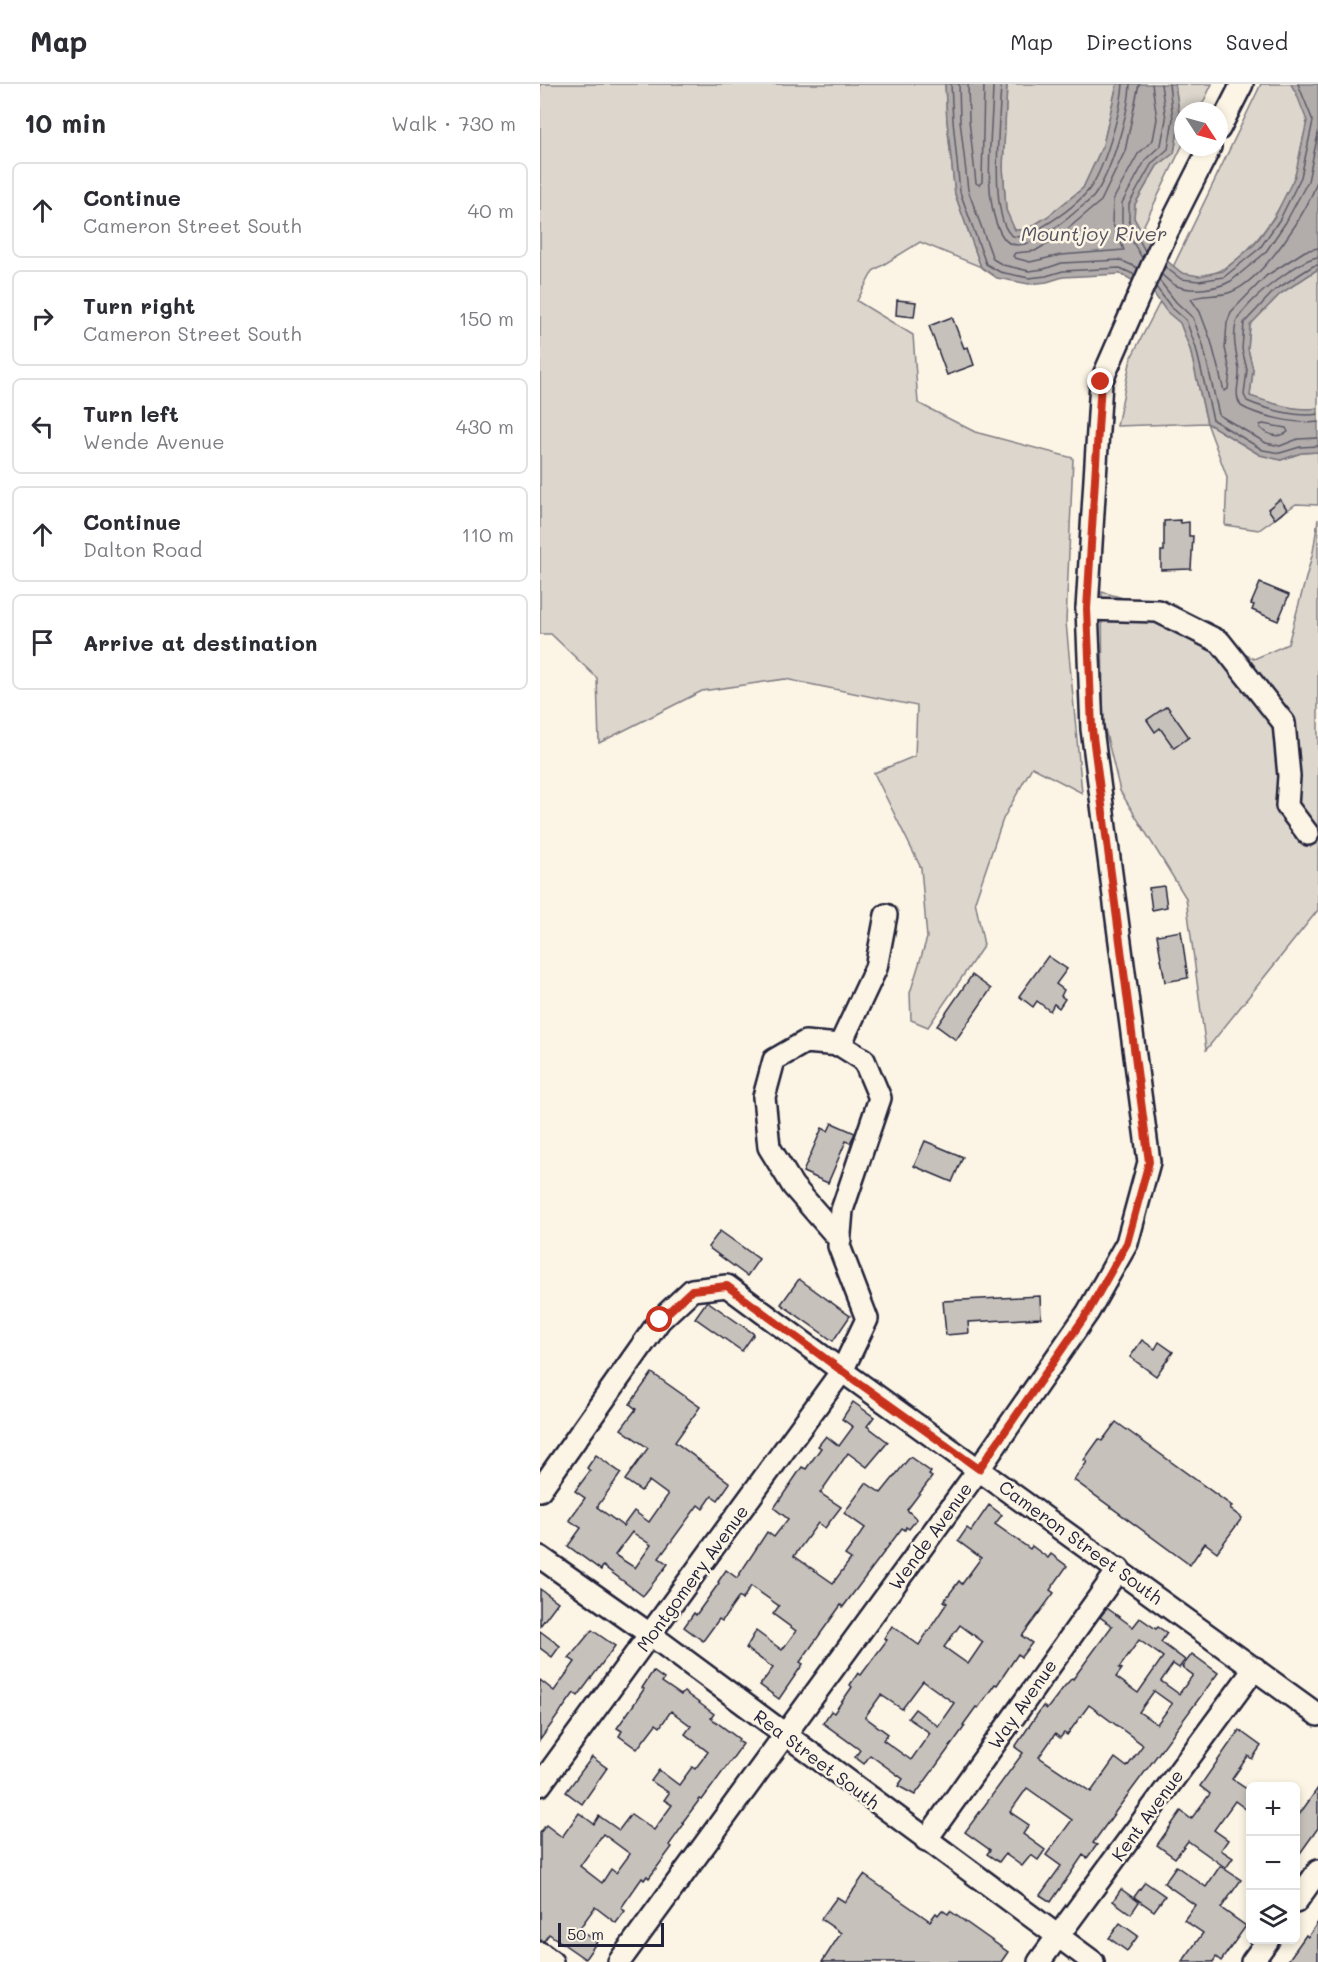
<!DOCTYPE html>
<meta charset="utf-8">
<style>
body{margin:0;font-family:Mali,sans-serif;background:#f2f2f3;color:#2b2b33}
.controls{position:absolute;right:18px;bottom:18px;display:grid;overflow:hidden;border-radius:9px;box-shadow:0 3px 9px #0003}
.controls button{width:54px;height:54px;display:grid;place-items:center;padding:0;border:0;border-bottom:2px solid #e1e1e2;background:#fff;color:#2b2b33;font:30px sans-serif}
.compass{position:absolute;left:634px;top:18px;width:54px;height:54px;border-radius:50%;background:#fff;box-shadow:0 3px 9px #0003;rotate:126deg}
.scale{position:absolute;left:18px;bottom:15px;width:106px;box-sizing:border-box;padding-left:6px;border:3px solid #22223b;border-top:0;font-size:16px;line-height:21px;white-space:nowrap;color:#22223b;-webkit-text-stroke:4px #fcf5e5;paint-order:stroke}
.stop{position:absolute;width:18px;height:18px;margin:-14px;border:4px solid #c8321e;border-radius:50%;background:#fff}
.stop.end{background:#c8321e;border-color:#fff;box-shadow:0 2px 6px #0008}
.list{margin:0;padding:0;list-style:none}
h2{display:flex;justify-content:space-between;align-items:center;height:78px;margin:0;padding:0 24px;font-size:26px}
h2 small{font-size:20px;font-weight:400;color:#7c7c81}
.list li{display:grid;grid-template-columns:39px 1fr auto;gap:18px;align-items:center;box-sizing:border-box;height:96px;margin:0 12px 12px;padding:0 12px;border:2px solid #e1e1e2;border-radius:9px}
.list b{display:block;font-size:22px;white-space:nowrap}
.list p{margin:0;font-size:20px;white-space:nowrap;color:#7c7c81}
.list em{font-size:20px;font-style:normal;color:#7c7c81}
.icon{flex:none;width:33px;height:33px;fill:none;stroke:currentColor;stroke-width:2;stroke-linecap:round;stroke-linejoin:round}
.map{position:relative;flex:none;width:778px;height:1878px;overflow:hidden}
header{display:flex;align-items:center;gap:36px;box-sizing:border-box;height:84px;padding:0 30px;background:#fff;border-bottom:2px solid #e1e1e2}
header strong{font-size:28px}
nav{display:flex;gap:33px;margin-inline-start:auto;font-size:21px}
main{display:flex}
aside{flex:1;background:#fff}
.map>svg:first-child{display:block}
.green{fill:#dcd6cc;stroke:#7f7c84;stroke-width:1.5}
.water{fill:#b2adab;stroke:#78757e;stroke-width:1.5}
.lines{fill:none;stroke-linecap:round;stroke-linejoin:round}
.shore{stroke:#5c5a68;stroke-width:1.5}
.building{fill:#c6c1bb;stroke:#22223b;stroke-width:1.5;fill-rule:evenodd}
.minor-casing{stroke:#22223b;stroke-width:26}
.minor{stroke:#fcf5e5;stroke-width:21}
.route{stroke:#c8321e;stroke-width:8}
.labels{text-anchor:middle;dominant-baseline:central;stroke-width:5;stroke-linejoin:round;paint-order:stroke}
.street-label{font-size:18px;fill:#22223b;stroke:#fcf5e5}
.water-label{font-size:20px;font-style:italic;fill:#545362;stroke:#fcf5e5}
</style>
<header>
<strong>Map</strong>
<nav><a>Map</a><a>Directions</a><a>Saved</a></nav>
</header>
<main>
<aside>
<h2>10 min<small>Walk · 730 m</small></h2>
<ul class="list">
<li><svg class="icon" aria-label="ahead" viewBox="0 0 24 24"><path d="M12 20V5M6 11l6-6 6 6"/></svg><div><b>Continue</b><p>Cameron Street South</p></div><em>40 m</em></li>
<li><svg class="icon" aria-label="right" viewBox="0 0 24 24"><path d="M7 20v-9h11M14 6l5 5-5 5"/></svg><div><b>Turn right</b><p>Cameron Street South</p></div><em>150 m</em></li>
<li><svg class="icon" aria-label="left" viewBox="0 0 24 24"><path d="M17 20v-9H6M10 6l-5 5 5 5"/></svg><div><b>Turn left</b><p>Wende Avenue</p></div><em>430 m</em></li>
<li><svg class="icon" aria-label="ahead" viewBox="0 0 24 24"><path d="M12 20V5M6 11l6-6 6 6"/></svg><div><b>Continue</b><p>Dalton Road</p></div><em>110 m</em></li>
<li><svg class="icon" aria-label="arrive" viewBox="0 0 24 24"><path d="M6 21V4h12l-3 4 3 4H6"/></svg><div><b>Arrive at destination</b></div></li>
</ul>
</aside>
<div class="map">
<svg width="778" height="1878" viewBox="0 0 778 1878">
<rect width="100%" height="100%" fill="#fcf5e5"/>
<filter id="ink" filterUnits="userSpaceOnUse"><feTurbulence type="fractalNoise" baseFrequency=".0167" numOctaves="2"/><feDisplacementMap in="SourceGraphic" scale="12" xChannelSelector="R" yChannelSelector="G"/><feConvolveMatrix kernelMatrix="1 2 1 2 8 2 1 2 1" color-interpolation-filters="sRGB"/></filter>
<g filter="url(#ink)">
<g class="green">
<path d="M0,0H405L407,37L415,110L441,183L380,158L333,187L317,217L373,251L378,319L435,348L533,374L526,538L542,709L492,683L463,735L435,817L444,861L388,943L371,936L370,909L387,854L381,784L334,689L375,672L377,622L245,595L162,607L59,659L57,594L11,550H0Z"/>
<path d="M467,0H577L563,61L543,104L507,133L486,146H474L466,126L463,83Z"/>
<path d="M635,0H672L659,27H643V60L601,147L594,134L595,120L617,82L634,69L640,35Z"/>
<path d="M721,0H751C757,10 766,26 767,38C767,43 764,50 763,56C760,67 759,80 755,91C742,130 681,222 633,183Z"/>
<path d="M778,185V324C757,328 730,319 710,312L713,286L708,265L710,241L740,210Z"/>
<path d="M620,218L640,238L650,265L667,339L720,371L741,376L761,369L778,368V421L756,420L719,446L685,441L687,393L667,339L577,342L591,274Z"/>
<path d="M778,435V826L666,966L646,814L580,707L563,637L562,508L611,522L714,575L748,560L773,468Z"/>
</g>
<path class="water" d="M405,0H467L463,83L466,126L475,146H486L507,133L543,104L563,61L577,0H635L640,35L634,69L617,82L595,120L594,134L610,163L642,189L659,192L683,187L715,160L735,132L755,92L767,37L757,11L751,0H778V185L740,210L710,241L708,265L713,286L710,312C731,319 757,328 778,324V368L761,369L741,376L720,371L667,339L650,265L640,239L627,228L612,207L581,190L523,193L507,198L489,200L457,194L441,183L415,110L407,37Z"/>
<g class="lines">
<g class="shore">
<path d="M411,0L413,37L420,108L446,180L460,188L489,194L506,192L523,187L580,184L595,191"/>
<path d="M419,0L420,36L428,106L453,175L463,181L489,187L504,185L522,179L580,176L598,184"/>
<path d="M428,0L429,36L436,99L439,101L442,98L444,0"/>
<path d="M453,0C453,41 440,119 463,153C478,177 520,140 533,130C539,124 548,119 554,112C571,89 589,29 590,0"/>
<path d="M461,0C460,31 449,129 470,150C476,156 489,151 495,147C513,137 533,124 547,108C564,89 581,26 583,0"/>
<path d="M599,0L585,67L561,117L518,153L495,167L475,169L473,172L475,174L490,178L521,171L584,166L572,138L573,116L598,70L613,56L617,35L612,0"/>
<path d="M778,93C771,125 723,196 691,208C678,213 662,210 651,215L660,228L671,257L684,307L688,305L690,287L685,264L687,239L691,228L726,192L765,167L778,164"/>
<path d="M605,167L589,137V120L612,79L628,65L633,35L629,0"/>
<path d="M778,173C760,174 700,222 696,239C692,259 697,268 699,286C700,298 693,310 701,322C717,332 760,341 778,338"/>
<path d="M602,174L582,139V119L606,75L621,61L626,35L621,0"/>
<path d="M778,181L773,182L735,206L704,239L702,265L707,286L704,311L707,317C725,325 759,334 778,330"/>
<path d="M625,183L641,195L659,197L684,193L720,164L740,135L761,93L773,37L758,0"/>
<path d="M621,190C626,194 631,200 637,202C652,208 677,205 691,197L725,169L746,138L768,97L778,50"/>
<path d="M619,196L636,218L653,234L663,261L679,331L726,359L740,362L758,355L778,354"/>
<path d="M616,203L631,223L646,236L656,264L673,336L723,366L740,369L760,363L778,362"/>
<path d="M723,340L746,344L748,348C738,355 729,351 720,344V341Z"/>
</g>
</g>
<g class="building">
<path d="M357,216L376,218L374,233L356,231Z"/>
<path d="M412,233L424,264L428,263L434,281L407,291L389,242Z"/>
<path d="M740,415L747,425L735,435L728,425Z"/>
<path d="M640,436L641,439L649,438V452H653L651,485L621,486V467H624V437Z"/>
<path d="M720,499L749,511L738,537L712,526L714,521L711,520Z"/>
<path d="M627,622L649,653L634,664L620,644L615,648L607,636Z"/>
<path d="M624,802L627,823L612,826L609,804Z"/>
<path d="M641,847L648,894L625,898L617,851Z"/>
<path d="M508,872L527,885L516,900L524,906L521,912L525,915L519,924L514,920L510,927L497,917L493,923L479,912Z"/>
<path d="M432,891L451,905L416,956L397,942Z"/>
<path d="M292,1039L315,1049L310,1059L306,1057L288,1099L263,1088L282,1044L288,1047Z"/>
<path d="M385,1057L423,1073L412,1098L374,1082Z"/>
<path d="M180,1147L219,1175L207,1192L168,1163Z"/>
<path d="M259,1195L310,1232L293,1257L241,1220Z"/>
<path d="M500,1212L501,1234L428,1238L429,1249L406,1251L403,1217Z"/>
<path d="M167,1217L214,1250L202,1267L155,1234Z"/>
<path d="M602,1256L615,1265L619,1258L633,1268L616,1292L590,1273Z"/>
<path d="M112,1289L160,1323L135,1358L190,1399L178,1416L172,1412L163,1425L158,1421L119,1474L128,1480L103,1512L63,1482L61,1486L28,1462L41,1444L29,1436L45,1414L35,1407L50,1387L47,1384L56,1371L81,1389L57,1423L83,1442L94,1427L109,1438L128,1411L109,1397L101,1407L85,1396L108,1364L81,1345L96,1325L90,1320ZM92,1448L111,1461L95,1484L75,1471Z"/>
<path d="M313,1318L334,1333L327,1342L348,1358L327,1383L308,1369L280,1409L301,1423L285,1444L278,1439L254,1472L293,1499L311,1475L305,1471L325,1444L304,1429L326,1399L341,1409L370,1373L391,1388L389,1391L392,1393L367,1426L377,1435L369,1445L366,1443L365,1446L362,1444L303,1523L301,1521L260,1578L263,1580L239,1615L220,1601L233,1584L206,1564L216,1547L242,1566L256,1547L233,1530L239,1522L211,1502L202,1516L199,1513L182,1537L179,1535L163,1557L144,1543L154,1529L156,1531L179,1499L178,1498L186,1486L197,1494L227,1448L234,1453L248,1435L234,1424L262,1383L266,1385L281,1364L278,1362L286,1352L299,1362L313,1343L302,1335Z"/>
<path d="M576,1338L692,1422L690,1425L702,1434L677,1468L665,1459L650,1481L534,1396L547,1378L544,1376L559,1355L562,1357Z"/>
<path d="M449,1421L462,1431L455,1440L490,1465L492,1462L508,1474L511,1470L527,1482L510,1506L514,1509L482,1552L492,1559L481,1573L478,1570L457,1601L455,1600L438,1624L436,1623L423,1641L425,1642L375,1711L358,1702L363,1695L330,1671L324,1680L315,1673L320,1666L283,1639L291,1627L294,1629L312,1603L310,1601L318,1589L321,1591L347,1556L344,1554L352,1542L379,1561L407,1519L404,1517L419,1497L422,1500L441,1474L418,1457L427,1444L431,1447ZM420,1541L443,1558L428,1580L404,1563ZM383,1597L414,1619L398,1642L375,1625L368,1634L390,1649L371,1676L343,1656L348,1650L325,1633L341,1611L362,1625Z"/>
<path d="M0,1505L18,1518L0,1542Z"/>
<path d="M567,1524L593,1543L600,1534L616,1545L618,1543L627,1549L621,1558L645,1576L639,1584L633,1580L621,1597L639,1610L653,1591L642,1583L652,1570L678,1589L576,1727L553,1759L557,1761L547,1774L543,1771L511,1818L500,1811L521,1782L506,1771L532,1736L487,1704L470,1728L489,1741L483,1750L505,1766L498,1776L491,1771L482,1782L465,1770L459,1778L447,1770L450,1766L425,1748L483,1669L475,1663L494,1635L503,1622L507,1625L523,1604L532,1594L533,1595L572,1542L560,1533ZM599,1556L623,1573L598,1609L576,1593L582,1585L579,1584ZM614,1607L632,1620L617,1640L599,1628ZM549,1621L603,1661L587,1683L575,1674L551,1708L499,1673L515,1650L520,1654L524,1649L527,1651Z"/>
<path d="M52,1546L75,1562L38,1612L34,1609L0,1656V1596L14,1607L35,1578L29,1574Z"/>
<path d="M0,1547L20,1562L12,1573L0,1564Z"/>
<path d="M113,1587L124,1595L122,1598L141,1611L144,1608L166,1624L174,1630L171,1634L199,1655L198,1657L203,1660L162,1716L160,1715L142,1739L144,1740L129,1761L132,1763L109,1794L107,1792L104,1796L102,1794L81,1824L85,1827L76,1839L55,1823L39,1845L57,1858L45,1875L9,1850L4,1857L0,1856V1749L6,1741L22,1753L39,1729L54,1740L59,1732L79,1746L91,1730L114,1746L132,1721L124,1716L129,1709L111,1697L119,1686L139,1701L152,1683L155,1685L168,1668L145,1650L151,1642L131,1627L120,1643L116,1640L97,1665L79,1652L82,1647L77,1644L92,1623L104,1605L102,1604ZM63,1750L90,1770L76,1789L71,1785L62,1799L40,1782Z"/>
<path d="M699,1646L721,1662L712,1675L708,1672L692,1695L711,1708V1729L695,1717L674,1746L688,1756L681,1766L693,1774L686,1784L648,1757L635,1774L617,1761L641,1727L651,1735L670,1710L660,1702Z"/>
<path d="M52,1673L67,1684L42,1720L26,1708Z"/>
<path d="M778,1704V1744L756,1775V1735Z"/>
<path d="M636,1782L666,1803L680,1782L701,1796L681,1824L706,1842L681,1877L676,1873L673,1878H642L663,1849L644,1836L655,1821L624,1799Z"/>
<path d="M324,1791L390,1837L396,1829L398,1831L402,1826L408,1830L410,1827L468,1868L461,1878H282L301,1849L281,1835L297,1813L305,1818Z"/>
<path d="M605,1798L625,1812L614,1827L594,1813Z"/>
<path d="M581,1805L599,1818L591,1830L573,1817Z"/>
<path d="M778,1838V1878H747L766,1851L768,1853Z"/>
<path d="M580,1839L598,1852L587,1867L569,1854Z"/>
</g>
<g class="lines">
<g class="minor-casing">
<g id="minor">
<path d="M679,45L702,0"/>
<path d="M547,525L618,527L680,558L744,639L749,692L747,722L768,750"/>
<path d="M300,961L336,884L346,831"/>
<path d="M0,1406L120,1236L152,1206L187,1202L302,1287L778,1631"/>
<path d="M0,1473L111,1551L553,1878"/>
<path d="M0,1701L302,1287L327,1235L299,1162L302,1126L340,1014L324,976L300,961L265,958L234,976L224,1013L229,1063L253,1102L300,1156"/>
<path d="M386,1756L579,1485"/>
<path d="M756,1818L778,1787"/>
<path d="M0,1869L12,1878"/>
<path d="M79,1878L439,1385L548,1228L587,1159L609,1078L552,645L547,525L561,298L626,150L670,63"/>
<path d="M499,1878L715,1584"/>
<path d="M712,1878L728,1856"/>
</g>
</g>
<use href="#minor" class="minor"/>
</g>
</g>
<g class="lines" filter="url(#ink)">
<path class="route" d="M120,1236L152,1206L187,1202L302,1287L439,1385L548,1228L587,1159L609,1078L552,645L547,525L561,298"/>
</g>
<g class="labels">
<g class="street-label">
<text transform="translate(390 1452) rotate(-54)">Wende Avenue</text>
<text transform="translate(541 1458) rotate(36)">Cameron Street South</text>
<text transform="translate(152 1494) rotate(-54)">Montgomery Avenue</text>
<text transform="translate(482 1620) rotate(-55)">Way Avenue</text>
<text transform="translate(277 1675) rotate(37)">Rea Street South</text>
<text transform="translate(607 1731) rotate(-54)">Kent Avenue</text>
</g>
<g class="water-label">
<text x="554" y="149">Mountjoy River</text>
</g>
</g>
</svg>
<div class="controls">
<button>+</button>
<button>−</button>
<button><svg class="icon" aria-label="layers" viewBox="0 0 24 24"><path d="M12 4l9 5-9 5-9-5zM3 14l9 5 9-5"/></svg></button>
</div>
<svg class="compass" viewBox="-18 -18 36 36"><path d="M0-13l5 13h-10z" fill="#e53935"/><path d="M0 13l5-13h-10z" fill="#7c7c81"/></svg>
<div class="scale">50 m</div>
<div class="stop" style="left:120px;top:1236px"></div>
<div class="stop end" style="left:561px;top:298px"></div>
</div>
</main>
